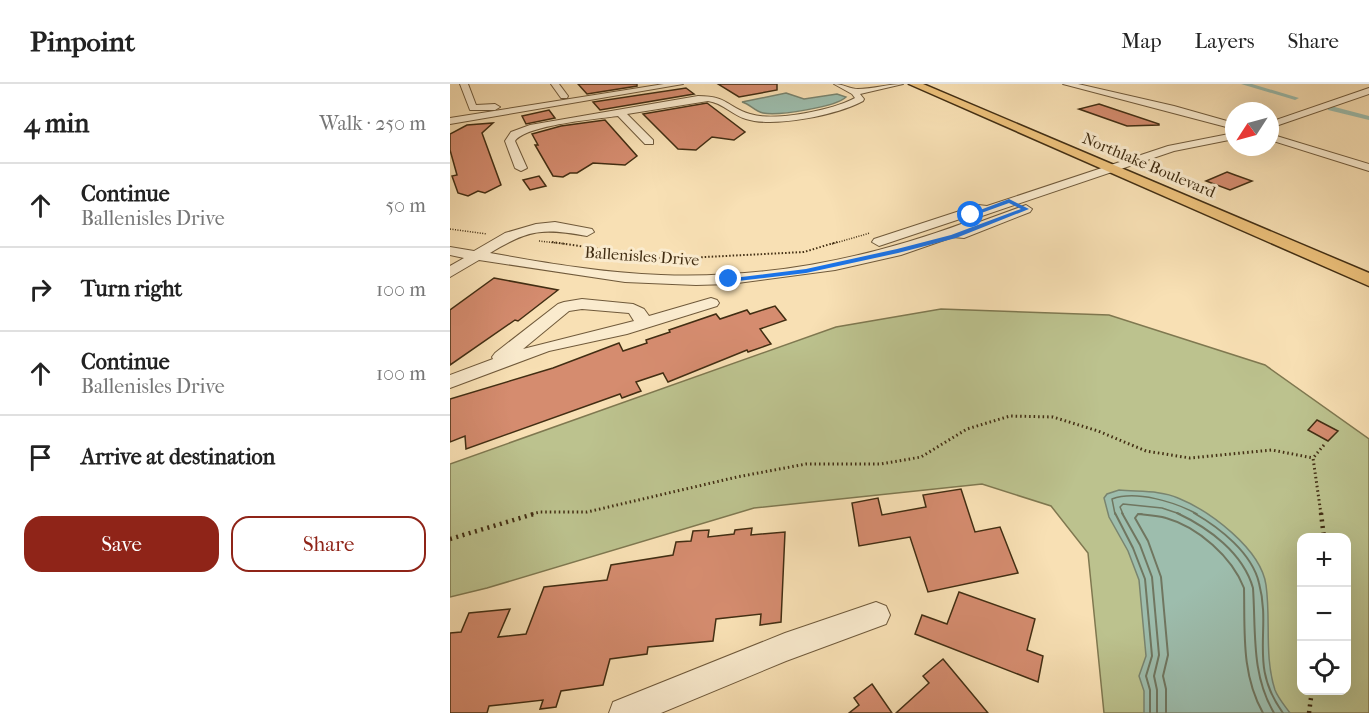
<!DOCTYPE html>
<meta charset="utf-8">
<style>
body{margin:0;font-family:"IM FELL French Canon",serif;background:#f6f6f6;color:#222}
.controls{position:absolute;right:18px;bottom:18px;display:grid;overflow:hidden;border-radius:12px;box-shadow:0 6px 24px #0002}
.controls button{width:54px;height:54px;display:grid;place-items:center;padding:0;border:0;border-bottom:2px solid #e0e0e0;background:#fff;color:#222;font:30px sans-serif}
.compass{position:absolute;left:775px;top:18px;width:54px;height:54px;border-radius:50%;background:#fff;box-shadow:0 6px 24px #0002;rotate:234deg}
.stop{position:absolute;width:18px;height:18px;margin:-14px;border:4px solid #1a73e8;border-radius:50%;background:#fff}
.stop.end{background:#1a73e8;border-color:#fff;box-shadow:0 2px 6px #0008}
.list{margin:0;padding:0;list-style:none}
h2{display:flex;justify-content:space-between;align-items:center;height:78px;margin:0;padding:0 24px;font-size:26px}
h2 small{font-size:20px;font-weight:400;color:#767676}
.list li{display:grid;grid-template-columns:39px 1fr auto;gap:18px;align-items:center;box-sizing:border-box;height:84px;padding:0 24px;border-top:2px solid #e0e0e0}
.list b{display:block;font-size:22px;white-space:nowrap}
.list p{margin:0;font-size:20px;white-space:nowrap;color:#767676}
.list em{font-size:20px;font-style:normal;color:#767676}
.actions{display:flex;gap:12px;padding:18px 24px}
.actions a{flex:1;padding:14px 0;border:2px solid #8f2418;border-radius:18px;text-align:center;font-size:21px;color:#8f2418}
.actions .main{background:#8f2418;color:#fff}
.icon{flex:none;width:33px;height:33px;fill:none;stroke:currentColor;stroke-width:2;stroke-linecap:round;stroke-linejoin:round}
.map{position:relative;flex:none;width:919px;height:629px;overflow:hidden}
header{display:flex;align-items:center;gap:36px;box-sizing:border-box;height:84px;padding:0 30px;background:#fff;border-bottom:2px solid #e0e0e0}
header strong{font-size:28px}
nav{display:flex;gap:33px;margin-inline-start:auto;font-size:21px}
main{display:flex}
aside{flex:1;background:#fff}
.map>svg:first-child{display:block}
.green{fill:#bcc28e;stroke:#7f7850;stroke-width:1.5;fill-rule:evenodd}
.water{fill:#9dbdad;stroke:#79846f;stroke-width:1.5}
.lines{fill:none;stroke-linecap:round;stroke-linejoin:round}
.shore-far1{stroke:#707660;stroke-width:1.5}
.shore{stroke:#707660;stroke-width:2}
.canal{fill:#9dbdad;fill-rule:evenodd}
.building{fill:#d58c6f;stroke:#422e13;stroke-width:1.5}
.minor-casing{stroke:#705a3b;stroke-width:2}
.major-casing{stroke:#422e13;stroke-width:3}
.path-far3{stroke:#422e13;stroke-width:1.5;stroke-dasharray:1 1.5;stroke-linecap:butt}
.path-far2{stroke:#422e13;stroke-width:2;stroke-dasharray:1.5 2;stroke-linecap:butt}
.path-far1{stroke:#422e13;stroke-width:3;stroke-dasharray:1.5 3;stroke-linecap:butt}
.path{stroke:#422e13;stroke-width:4.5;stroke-dasharray:2 4.5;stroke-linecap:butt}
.minor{fill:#faebce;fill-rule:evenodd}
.major{fill:#ecc07a;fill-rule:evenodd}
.route{fill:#1a73e8}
.labels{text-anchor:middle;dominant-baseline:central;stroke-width:6;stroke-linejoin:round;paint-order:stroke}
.far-street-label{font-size:16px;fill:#422e13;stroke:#faebce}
</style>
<header>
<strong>Pinpoint</strong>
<nav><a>Map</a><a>Layers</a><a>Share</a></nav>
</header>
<main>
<aside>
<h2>4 min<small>Walk · 250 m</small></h2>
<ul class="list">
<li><svg class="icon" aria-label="ahead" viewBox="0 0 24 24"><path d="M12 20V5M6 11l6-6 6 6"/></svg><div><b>Continue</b><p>Ballenisles Drive</p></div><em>50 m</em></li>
<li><svg class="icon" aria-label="right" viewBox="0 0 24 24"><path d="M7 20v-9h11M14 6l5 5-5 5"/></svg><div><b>Turn right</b></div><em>100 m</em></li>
<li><svg class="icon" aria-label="ahead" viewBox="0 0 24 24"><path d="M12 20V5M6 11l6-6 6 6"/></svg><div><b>Continue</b><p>Ballenisles Drive</p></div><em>100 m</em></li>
<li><svg class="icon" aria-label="arrive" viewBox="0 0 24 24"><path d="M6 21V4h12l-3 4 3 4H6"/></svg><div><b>Arrive at destination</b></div></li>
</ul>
<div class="actions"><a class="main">Save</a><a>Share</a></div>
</aside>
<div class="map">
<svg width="919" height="629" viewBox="0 0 919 629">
<rect width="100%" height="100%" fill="#f8e0b4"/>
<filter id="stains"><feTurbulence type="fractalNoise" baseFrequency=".00333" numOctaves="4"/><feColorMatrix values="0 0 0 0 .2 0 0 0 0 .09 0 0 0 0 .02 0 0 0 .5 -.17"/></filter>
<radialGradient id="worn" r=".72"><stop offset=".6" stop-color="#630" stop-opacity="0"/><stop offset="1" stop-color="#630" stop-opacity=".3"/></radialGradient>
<path class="green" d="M491,225L659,231L815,281L919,355V629H654L638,469L601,422L532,400L304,424L37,504L0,513V380L386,243ZM852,454H896V606H852Z"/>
<g class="water">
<path d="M336,9L354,15L387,10L396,13C386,23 328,32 313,29C304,27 300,20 292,18Z"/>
<path d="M669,406C687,408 711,406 728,414C760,427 811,465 816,501C821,536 814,572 825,606C828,614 835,622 840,629H694V607L689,592L696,572L689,496L678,467L659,433L654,414L657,410Z"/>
</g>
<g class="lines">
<g class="shore-far1">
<path d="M665,430L662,415C686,406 725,418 747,430"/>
<path d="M673,430L670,423L673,420L712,424L730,430"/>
<path d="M688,430H692"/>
</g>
<g class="shore">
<path d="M665,429L683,464L695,495L702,572L696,592L700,606V629"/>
<path d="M672,429L690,461L702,493L709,571L704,592L707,606V629"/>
<path d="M727,429C759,444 793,469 803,504C806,548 801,590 824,629"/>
<path d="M744,429C770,444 802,469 809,499C822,548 798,581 833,629"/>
<path d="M716,629V605L713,592L718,571L711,493L698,457L685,434L688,430C697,431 707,431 716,434C748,443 782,473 794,504C795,547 791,590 813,629"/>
</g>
<g class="canal">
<path d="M791,0H802L849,14L845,16Z"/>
<path d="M881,22L919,32V36L878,26V22Z"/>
</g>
</g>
<g class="building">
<path d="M128,0H187V2L137,10Z"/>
<path d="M268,0H327V6L289,13Z"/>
<path d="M236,4L244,10L150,26L143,18Z"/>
<path d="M257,19L295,48L284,56L262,53L246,66L228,65L193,30Z"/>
<path d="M649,20L709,40V41L677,42L629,25Z"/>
<path d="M99,26L105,34L76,40L72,32Z"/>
<path d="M155,36L187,72L175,81L143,79L127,89H120L113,93L103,92L85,61H88L82,50L111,42Z"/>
<path d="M43,39L32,49L51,101L35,109L28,107L18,112L8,109L2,92L7,91L0,66V50L17,41Z"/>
<path d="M777,88L785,91L802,97L780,106L756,97Z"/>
<path d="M89,92L96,102L80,106L73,96Z"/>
<path d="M44,194L108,206L68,237L65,236L0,281V226Z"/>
<path d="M325,222L336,236L310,245L321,260L298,268L297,266L218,298L213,289L186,298L191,307L172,314L170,310L16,365L15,352L0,358V315L103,284L169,259L173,267L197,259L196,256L220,248L219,246L266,230L270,235L297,226L300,230Z"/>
<path d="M867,336L888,347L878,357L858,346Z"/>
<path d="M511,405L525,448L550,443L568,489L478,508L460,453L409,462L402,419L428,414L432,431L476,423L473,411Z"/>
<path d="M302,444L301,451L335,448L331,538L310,541L311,530L266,535L263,557L198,563L197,570L160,575L153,601L111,607L106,623L90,625L93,616L39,622L37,629H0V549L11,548L19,529L60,525L48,553L76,550L94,503L157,496L161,481L223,471L226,458L241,457L243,447L259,446L258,453L284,450L285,446Z"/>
<path d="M509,508L585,535L577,566L593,572L588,598L465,550L472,531L497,540Z"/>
<path d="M493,575L538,629H446L479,599L473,592Z"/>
<path d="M422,600L442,629H399L409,621L404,614Z"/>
</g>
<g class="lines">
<g class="minor-casing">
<g id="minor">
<path d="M10,0H18L26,21L45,20L50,23L45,26H20Z"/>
<path d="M101,0H109L118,12L117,14H111Z"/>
<path d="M214,0H233L0,40V34Z"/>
<path d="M384,0C393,0 400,5 408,5C423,5 438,0 453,0L410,10L414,15L413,17C387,31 324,44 296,35C282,31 273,19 258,17L177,30L203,56V60H195L168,32C147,35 76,41 65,57L77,84L71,87L65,84L55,57L61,48L80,41L248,12C278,12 277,23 300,30C324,38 383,26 405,14L402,10Z"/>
<path d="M613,0H628L724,22L784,39V45Z"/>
<path d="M919,4V10L820,44V38Z"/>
<path d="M784,49V55L724,67L526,134L516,133L429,162L422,158L424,155L528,121L537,122L718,62Z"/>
<path d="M820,50L919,80V87L820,56Z"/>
<path d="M576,121L582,125L580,128L514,154L503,153L451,171L385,186L280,200L246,201L175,198L29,176L0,193V182L14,174L0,171V163L24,167L55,149L86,140L105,138L142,145L144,148L137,152C93,144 79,145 40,169C96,179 154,189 211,191C315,195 417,175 514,139L524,140Z"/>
<path d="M261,214L267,216L269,219L267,222L177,250L99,267L0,304V291L43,275L42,273L45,269L108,220L114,218L132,215L183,220L194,225L199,232ZM132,225L179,229L184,237L73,265L119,227Z"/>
<path d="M426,518L436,522L440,531L436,540L336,577L211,629H159L163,618L335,549Z"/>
</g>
</g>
<g class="major-casing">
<path id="major" d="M459,0H473L919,189V202Z"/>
</g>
<g class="path-far3">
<path d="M0,145L37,150"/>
<path d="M89,157L116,160"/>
<path d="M382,160L420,149"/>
</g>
<path class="path-far2" d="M102,158L216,175L354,168L387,158"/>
<g class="path-far1">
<path d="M82,430L90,428H137L287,393L356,380H431L471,373L517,345L560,332L603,333L648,347L696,367L740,374L822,366L863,374"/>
<path d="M871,430L863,374L874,361"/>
</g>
<g class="path">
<path d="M871,429L874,454"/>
<path d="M0,455L87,429"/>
<path d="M859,629L862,606"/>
</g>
<use href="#minor" class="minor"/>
<use href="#major" class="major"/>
</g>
<path class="route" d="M559,115L579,125L506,154L448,169L356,189L279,198L275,195L356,185L447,165L501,151L571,125L559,119L523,132L517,131Z"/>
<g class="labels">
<g class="far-street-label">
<text transform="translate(699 81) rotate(23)">Northlake Boulevard</text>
<text transform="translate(192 172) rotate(4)">Ballenisles Drive</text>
</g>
</g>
<rect width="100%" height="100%" filter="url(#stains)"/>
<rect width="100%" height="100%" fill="url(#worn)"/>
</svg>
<div class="controls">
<button>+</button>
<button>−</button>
<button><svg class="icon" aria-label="locate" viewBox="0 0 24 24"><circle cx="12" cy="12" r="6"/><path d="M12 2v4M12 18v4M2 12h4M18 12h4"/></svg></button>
</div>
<svg class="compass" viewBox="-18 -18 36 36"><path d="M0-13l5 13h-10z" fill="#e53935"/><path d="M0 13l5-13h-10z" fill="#767676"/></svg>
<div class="stop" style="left:521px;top:131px"></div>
<div class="stop end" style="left:279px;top:195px"></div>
</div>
</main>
